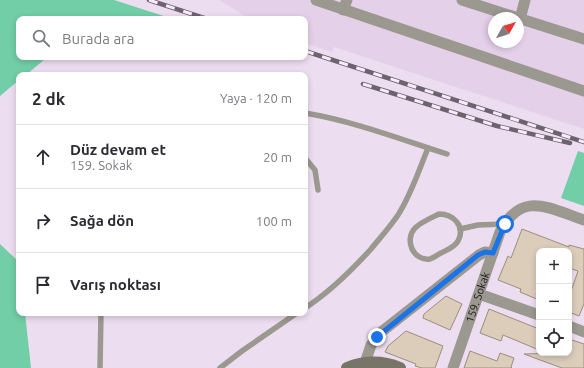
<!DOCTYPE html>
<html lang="tr">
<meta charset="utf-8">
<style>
body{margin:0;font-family:Ubuntu,sans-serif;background:#f2f2f3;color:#2b2b33}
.controls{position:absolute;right:12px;bottom:12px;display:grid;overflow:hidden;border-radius:8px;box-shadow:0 2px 6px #0003}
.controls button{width:36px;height:36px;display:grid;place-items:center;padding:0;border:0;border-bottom:1px solid #e1e1e2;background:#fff;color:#2b2b33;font:20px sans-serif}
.compass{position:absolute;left:488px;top:12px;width:36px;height:36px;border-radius:50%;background:#fff;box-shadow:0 2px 6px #0003;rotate:51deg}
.stop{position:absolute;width:12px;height:12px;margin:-9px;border:3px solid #1a73e8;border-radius:50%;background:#fff}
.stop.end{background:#1a73e8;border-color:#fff;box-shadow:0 1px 4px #0008}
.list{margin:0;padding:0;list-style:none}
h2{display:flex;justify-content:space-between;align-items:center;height:52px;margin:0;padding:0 16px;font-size:17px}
h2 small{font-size:13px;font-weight:400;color:#7c7c81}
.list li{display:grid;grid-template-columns:26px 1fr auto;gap:12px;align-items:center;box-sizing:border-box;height:64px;padding:0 16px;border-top:1px solid #e1e1e2}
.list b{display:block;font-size:15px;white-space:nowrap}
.list p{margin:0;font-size:13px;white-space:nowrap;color:#7c7c81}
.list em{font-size:13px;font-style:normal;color:#7c7c81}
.icon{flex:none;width:22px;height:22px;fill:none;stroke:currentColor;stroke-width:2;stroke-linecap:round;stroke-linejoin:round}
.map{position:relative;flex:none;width:584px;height:368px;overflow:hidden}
.search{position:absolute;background:#fff;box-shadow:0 2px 6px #0003;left:16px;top:16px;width:292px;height:44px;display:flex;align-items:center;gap:10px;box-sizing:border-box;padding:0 14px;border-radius:8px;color:#7c7c81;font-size:15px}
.panel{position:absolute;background:#fff;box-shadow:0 2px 6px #0003;left:16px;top:72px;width:292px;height:244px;border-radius:8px}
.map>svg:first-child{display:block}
.built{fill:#e5d0e9;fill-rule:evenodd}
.green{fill:#72cea7}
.building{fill:#dbcdba;stroke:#9b8e7c}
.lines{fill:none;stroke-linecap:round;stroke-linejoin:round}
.lane{stroke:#9b988f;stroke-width:5.5}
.street{stroke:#9b988f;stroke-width:11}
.secondary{stroke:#787467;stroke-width:12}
.rail-casing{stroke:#6d636f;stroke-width:4.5}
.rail{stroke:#fbeafd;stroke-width:3;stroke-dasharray:9;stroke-linecap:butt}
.route{stroke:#1a73e8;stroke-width:5}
.labels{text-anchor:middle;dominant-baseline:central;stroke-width:3.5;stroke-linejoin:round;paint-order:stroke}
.street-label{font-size:11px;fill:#1d171e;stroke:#fbeafd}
</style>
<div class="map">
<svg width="584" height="368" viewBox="0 0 584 368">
<rect width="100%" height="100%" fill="#edddf0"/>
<path class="built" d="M219,0H584V129L334,47L332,52L305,43V19H250ZM494,18H518V42H494Z"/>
<g class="green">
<path d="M0,0H114L173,19H19V57H56L45,59L26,75H19V80L0,96Z"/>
<path d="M578,151L584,153V206L561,198Z"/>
<path d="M0,244L19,262V313H25L31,368H0Z"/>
</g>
<g class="building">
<path d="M522,229L569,247V245L584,249V304L579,316L569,312V297L578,271L569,268V251H539V300L520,292L521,289L498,280L508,256L511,258Z"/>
<path d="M446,296L462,304L450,330L423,318L424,314Z"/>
<path d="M489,309L539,329V350L503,335L501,341L480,333Z"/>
<path d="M406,331L443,346L435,368H422L415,366L416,364L385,352L388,346Z"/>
<path d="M569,339L584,344V368H562L524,354L569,353Z"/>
<path d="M470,351L497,361L500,353L514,358L511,367L512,368H464Z"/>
</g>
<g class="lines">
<g class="lane">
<path d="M305,113C353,121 400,139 447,154"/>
<path d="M305,158L315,170L318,190"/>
<path d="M439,214C453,214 466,226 458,241C455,247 447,250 441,253C437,255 433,258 430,259C413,261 404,240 415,228C421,222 431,218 439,214Z"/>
<path d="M460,229L478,225L505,224"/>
<path d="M305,308C330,292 351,271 371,249C380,238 390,227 398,215C411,195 419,170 428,148"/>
<path d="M100,368L101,313"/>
<path d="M220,368L242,351L297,313"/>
</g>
<g class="street">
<path d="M316,0L584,91"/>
<path d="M462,0L518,18"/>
<path d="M343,10L347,0"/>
<path d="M518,18L584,39"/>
<path d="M520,19L525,0"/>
<path d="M479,294L539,315"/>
<path d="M569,326L584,332"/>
<path d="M365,363L371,345L380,333L479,255L485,252L493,253"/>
<path id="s1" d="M453,368L500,232C522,190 548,208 584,220"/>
</g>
<path class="secondary" d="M347,368C364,361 383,361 400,368"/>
<g class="rail-casing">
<g id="rail">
<path d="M149,0L207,19"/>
<path d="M305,51L584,142"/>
<path d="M363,84L497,126L570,143"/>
</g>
</g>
<use href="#rail" class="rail"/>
</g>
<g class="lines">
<path class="route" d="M377,337L478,255L485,252L493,253L505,224"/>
</g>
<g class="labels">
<g class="street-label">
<text stroke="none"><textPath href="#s1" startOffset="75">159. Sokak</textPath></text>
</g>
</g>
</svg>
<div class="controls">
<button>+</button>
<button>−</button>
<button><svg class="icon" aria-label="locate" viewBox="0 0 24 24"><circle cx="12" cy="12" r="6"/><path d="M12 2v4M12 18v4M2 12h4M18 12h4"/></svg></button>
</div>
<svg class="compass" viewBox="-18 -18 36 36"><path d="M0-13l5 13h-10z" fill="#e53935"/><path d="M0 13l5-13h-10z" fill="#7c7c81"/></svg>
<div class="stop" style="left:505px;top:224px"></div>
<div class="stop end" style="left:377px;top:337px"></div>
<div class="search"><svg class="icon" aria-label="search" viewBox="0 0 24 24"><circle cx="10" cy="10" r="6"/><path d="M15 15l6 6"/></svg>Burada ara</div>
<section class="panel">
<h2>2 dk<small>Yaya · 120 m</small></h2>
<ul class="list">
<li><svg class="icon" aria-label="ahead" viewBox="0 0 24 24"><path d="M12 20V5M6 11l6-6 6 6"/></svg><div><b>Düz devam et</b><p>159. Sokak</p></div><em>20 m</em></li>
<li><svg class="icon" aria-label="right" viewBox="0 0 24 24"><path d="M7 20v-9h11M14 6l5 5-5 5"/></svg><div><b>Sağa dön</b></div><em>100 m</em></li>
<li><svg class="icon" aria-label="arrive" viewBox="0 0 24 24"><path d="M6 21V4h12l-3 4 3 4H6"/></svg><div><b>Varış noktası</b></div></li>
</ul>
</section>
</div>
